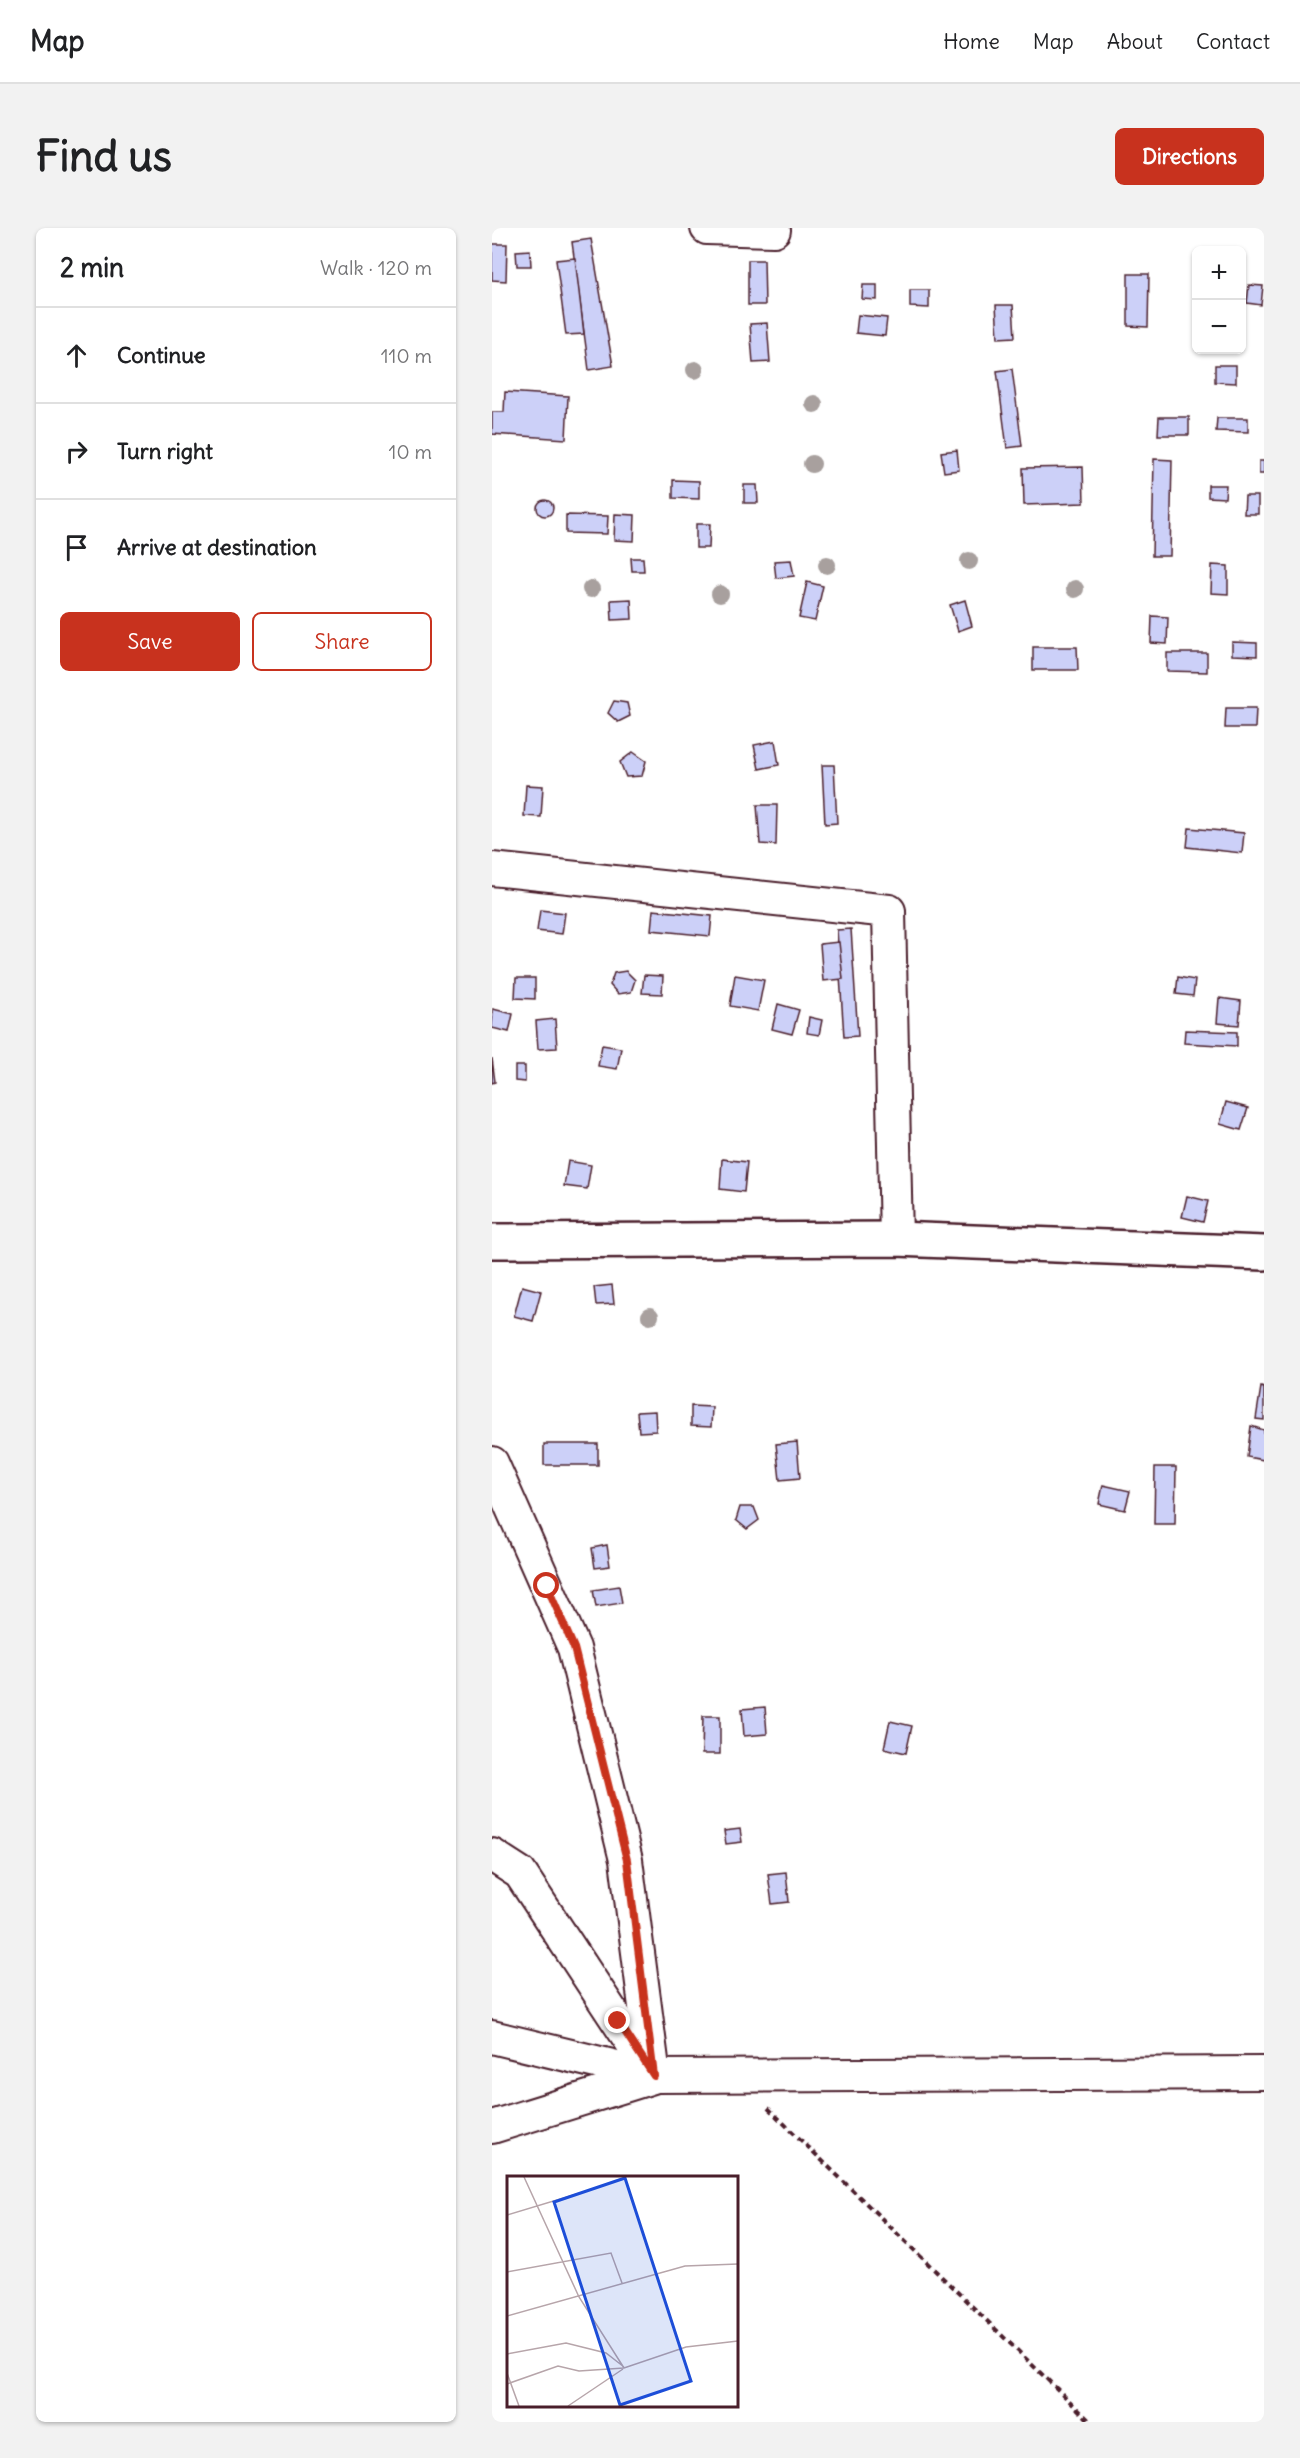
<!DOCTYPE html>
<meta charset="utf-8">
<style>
body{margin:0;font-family:Delius,sans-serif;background:#f2f2f2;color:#202124}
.controls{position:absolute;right:18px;top:18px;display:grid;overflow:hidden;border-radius:9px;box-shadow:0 2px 4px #0004}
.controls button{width:54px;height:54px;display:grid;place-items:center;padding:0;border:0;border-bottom:2px solid #e0e0e0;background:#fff;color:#202124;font:30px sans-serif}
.stop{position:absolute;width:18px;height:18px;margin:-14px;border:4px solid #c8321e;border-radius:50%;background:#fff}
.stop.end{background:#c8321e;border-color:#fff;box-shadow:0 2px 6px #0008}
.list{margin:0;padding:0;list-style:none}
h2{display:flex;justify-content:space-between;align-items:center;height:78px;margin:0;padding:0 24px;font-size:26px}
h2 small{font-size:20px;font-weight:400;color:#757577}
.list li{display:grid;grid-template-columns:39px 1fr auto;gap:18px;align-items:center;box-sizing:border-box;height:96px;padding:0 24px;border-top:2px solid #e0e0e0}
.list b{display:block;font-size:22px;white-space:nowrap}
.list em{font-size:20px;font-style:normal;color:#757577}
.actions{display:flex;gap:12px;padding:18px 24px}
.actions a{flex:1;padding:14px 0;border:2px solid #c8321e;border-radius:9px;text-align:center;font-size:21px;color:#c8321e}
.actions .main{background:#c8321e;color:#fff}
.icon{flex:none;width:33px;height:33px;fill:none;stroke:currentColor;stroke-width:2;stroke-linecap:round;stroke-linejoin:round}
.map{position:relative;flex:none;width:772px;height:2194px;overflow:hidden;border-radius:9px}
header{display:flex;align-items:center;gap:36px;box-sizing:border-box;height:84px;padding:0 30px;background:#fff;border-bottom:2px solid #e0e0e0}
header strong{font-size:28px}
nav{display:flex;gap:33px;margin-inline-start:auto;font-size:21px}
.intro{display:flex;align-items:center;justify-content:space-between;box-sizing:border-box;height:144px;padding:0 36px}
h1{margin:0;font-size:42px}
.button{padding:15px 27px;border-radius:9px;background:#c8321e;color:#fff;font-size:21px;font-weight:700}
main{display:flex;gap:36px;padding:0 36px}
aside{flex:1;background:#fff;border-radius:9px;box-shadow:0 2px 4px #0004}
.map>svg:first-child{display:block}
.building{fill:#ccd0f8;stroke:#4a1f2b;stroke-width:1.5}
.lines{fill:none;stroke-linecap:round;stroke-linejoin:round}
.minor-casing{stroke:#4a1f2b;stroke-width:36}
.major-casing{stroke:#4a1f2b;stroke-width:38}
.path{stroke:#4a1f2b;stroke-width:4;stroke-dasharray:6 4.5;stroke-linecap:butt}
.minor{stroke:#fff;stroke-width:32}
.major{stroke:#fff;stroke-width:33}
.tree{fill:#a8a09e}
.route{stroke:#c8321e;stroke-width:8}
.inset-road{fill:none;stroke:#b7a5aa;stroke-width:1.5}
.view{fill:#1d4ed8;fill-opacity:0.15;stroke:#1d4ed8;stroke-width:3}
.inset-edge{fill:none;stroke:#4a1f2b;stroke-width:3}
</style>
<header>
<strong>Map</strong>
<nav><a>Home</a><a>Map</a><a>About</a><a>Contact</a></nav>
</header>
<div class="intro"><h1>Find us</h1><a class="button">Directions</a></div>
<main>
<aside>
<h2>2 min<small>Walk · 120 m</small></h2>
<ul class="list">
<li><svg class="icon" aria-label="ahead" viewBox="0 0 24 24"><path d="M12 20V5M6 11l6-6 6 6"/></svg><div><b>Continue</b></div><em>110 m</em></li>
<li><svg class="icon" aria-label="right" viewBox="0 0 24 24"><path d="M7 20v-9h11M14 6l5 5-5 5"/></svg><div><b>Turn right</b></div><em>10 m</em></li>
<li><svg class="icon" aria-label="arrive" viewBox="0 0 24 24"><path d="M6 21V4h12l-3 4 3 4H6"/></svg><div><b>Arrive at destination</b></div></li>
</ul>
<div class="actions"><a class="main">Save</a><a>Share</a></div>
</aside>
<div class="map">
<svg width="772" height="2194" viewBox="0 0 772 2194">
<rect width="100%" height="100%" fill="#fff"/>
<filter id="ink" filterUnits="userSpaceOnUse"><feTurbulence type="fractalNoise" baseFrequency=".0167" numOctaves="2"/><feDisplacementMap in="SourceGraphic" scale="12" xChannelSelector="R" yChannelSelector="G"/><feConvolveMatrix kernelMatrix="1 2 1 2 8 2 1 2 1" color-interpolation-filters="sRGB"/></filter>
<g filter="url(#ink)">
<g class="building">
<path d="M99,11L121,138L97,142L80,14Z"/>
<path d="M0,16H15L14,53L0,52Z"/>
<path d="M38,22L39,38H25L24,23Z"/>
<path d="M83,30L92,106L74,107L64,32Z"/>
<path d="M256,32H272L273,77H256Z"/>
<path d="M636,46H657L656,99L636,98Z"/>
<path d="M371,57H385V72L370,71Z"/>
<path d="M757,57L771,58L769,77L755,75Z"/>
<path d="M418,62H437V80L418,79Z"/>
<path d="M504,77H521L523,109L506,110Z"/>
<path d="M366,87L395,90L393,108L364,105Z"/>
<path d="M275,95L278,134L261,135L258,96Z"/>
<path d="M723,137H744V155L723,154Z"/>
<path d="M520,141L530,218L515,220L505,143Z"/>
<path d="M13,164L76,168L74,211L0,206V184H12Z"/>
<path d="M667,189H697V207H666Z"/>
<path d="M725,190H756V204L724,203Z"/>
<path d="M465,222L467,242L452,244L449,224Z"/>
<path d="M662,231L680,232L678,328H660Z"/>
<rect x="767" y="233" width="5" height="13"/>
<path d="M591,239L592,275L532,277L531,240Z"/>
<path d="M181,252L207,253V271L181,270Z"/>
<path d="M252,257H265L266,275H252Z"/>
<path d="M716,257H734L733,270L716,269Z"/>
<path d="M753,268H766V286H752Z"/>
<circle cx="53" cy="280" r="8"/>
<path d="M123,286L143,287L142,313L122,312Z"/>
<path d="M74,287L116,288L115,306L74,305Z"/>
<path d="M204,296H218L217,320H204Z"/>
<path d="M139,330H151L152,343H140Z"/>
<path d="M299,332L302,348L284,350L282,333Z"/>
<path d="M720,337L736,338V366L719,365Z"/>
<path d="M315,354L331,358L323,393L307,390Z"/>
<path d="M139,371L140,391L120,392L119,372Z"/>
<path d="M473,372L480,398L466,403L458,377Z"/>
<path d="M660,388L676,389L675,416L659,415Z"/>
<path d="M740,414L765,415V428L740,427Z"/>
<path d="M541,419H585L586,442H541Z"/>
<path d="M675,425H715V444L675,443Z"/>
<path d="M122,473L135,475L138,488L126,494L116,485Z"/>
<path d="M734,480H764L763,500H733Z"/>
<path d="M283,513L287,537L267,541L262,517Z"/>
<path d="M141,524L154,533L150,548L134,549L128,534Z"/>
<path d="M330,537H342L345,595L333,596Z"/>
<path d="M34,557L51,558L49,589L32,588Z"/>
<path d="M265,577H285L284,617L268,616Z"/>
<path d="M697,600L752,605L750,625L695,619Z"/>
<path d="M48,682L73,685L70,706L45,703Z"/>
<path d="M161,682L220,688L218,708L159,702Z"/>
<path d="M359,701L366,808L352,809L345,702Z"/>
<path d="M347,714L351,751L331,753L328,716Z"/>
<path d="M134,743L143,752L139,764L126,766L118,757L122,745Z"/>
<path d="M152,747L171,748L170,766L150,765Z"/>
<path d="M243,747L272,752L266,783L238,778Z"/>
<path d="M686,749L703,752L701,768L684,766Z"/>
<path d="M24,750H43V771L23,770Z"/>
<path d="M727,770L749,773L747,797L725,795Z"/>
<path d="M286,776L307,782L300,806L280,801Z"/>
<path d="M1,781L21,786L17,804L0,800Z"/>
<path d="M317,789L330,792L327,807L315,805Z"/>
<path d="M63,791L65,820L46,821L44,793Z"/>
<path d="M693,802L745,804V818L692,815Z"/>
<path d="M110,817L129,820L125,841L106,838Z"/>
<path d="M0,830L3,854L0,855Z"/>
<path d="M23,838H33V854L23,853Z"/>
<path d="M734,874L756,880L749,902L728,896Z"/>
<path d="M230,931L255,934L252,964L228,961Z"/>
<path d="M76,933L99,937L95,961L72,958Z"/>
<path d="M695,968L716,973L711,994L690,989Z"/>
<path d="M120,1057L122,1076L104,1077L102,1059Z"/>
<path d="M30,1058L49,1063L41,1093L22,1088Z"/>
<path d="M769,1159L772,1160V1192L764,1191Z"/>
<path d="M199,1178L220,1179L219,1199L199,1198Z"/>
<path d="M163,1183L164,1203L147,1204L145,1184Z"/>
<path d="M759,1198L772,1202V1232L755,1229Z"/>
<path d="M305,1214L308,1250L288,1252L284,1216Z"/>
<rect x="52" y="1216" width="54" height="21"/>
<path d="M663,1239H684L683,1296H662Z"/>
<path d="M611,1257L638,1263L633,1282L607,1276Z"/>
<path d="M248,1279H262L267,1292L255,1301L244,1292Z"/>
<path d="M115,1317L118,1338L103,1340L100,1320Z"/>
<path d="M127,1358L130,1375L104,1379L101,1362Z"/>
<path d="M273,1479L275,1506L252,1508L250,1481Z"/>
<path d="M211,1488H228V1526H210Z"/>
<path d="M398,1493L420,1498L414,1525L392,1520Z"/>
<path d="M248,1601L250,1614L234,1616L232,1603Z"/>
<path d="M294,1644L297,1674L280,1676L276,1646Z"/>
</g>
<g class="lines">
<g class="minor-casing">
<g id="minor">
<path d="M215,0L282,2"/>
<path d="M0,641L397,683L404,1011"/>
<path d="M0,1235L82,1420L134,1632L162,1848"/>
<path d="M0,1627L28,1645L158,1842"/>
<path d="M0,1809L162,1848L772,1845"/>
<path d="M0,1899L161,1849"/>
</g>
</g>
<g class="major-casing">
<path id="major" d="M0,1013L404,1011L772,1025"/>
</g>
<path class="path" d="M276,1880L599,2194"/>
<use href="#minor" class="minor"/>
<use href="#major" class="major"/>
</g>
<g class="tree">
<circle cx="203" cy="142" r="9"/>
<circle cx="322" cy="176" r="9"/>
<circle cx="320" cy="236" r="9"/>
<circle cx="477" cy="333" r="9"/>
<circle cx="335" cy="337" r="9"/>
<circle cx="99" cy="361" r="9"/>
<circle cx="583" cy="361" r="9"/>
<circle cx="228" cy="366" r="9"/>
<circle cx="158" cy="1088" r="9"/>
</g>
</g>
<g class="lines" filter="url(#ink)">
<path class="route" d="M55,1358L82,1420L135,1632L162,1848L126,1793"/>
</g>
<g transform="translate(15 1948)">
<rect width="231" height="231" fill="#fff"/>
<path class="inset-road" d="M17,1L72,121L117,192M0,39L73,17M0,96L104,77L115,107M0,140L178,90L231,88M0,178L59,167L99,177L117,191M0,197L12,230M0,208L51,190L72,195L117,192L179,171L231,165M61,230L116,193"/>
<path class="view" d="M118,2L184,205L113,229L47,26Z"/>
<rect width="231" height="231" class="inset-edge"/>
</g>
</svg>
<div class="controls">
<button>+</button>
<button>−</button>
</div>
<div class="stop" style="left:55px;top:1358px"></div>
<div class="stop end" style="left:126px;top:1793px"></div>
</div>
</main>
